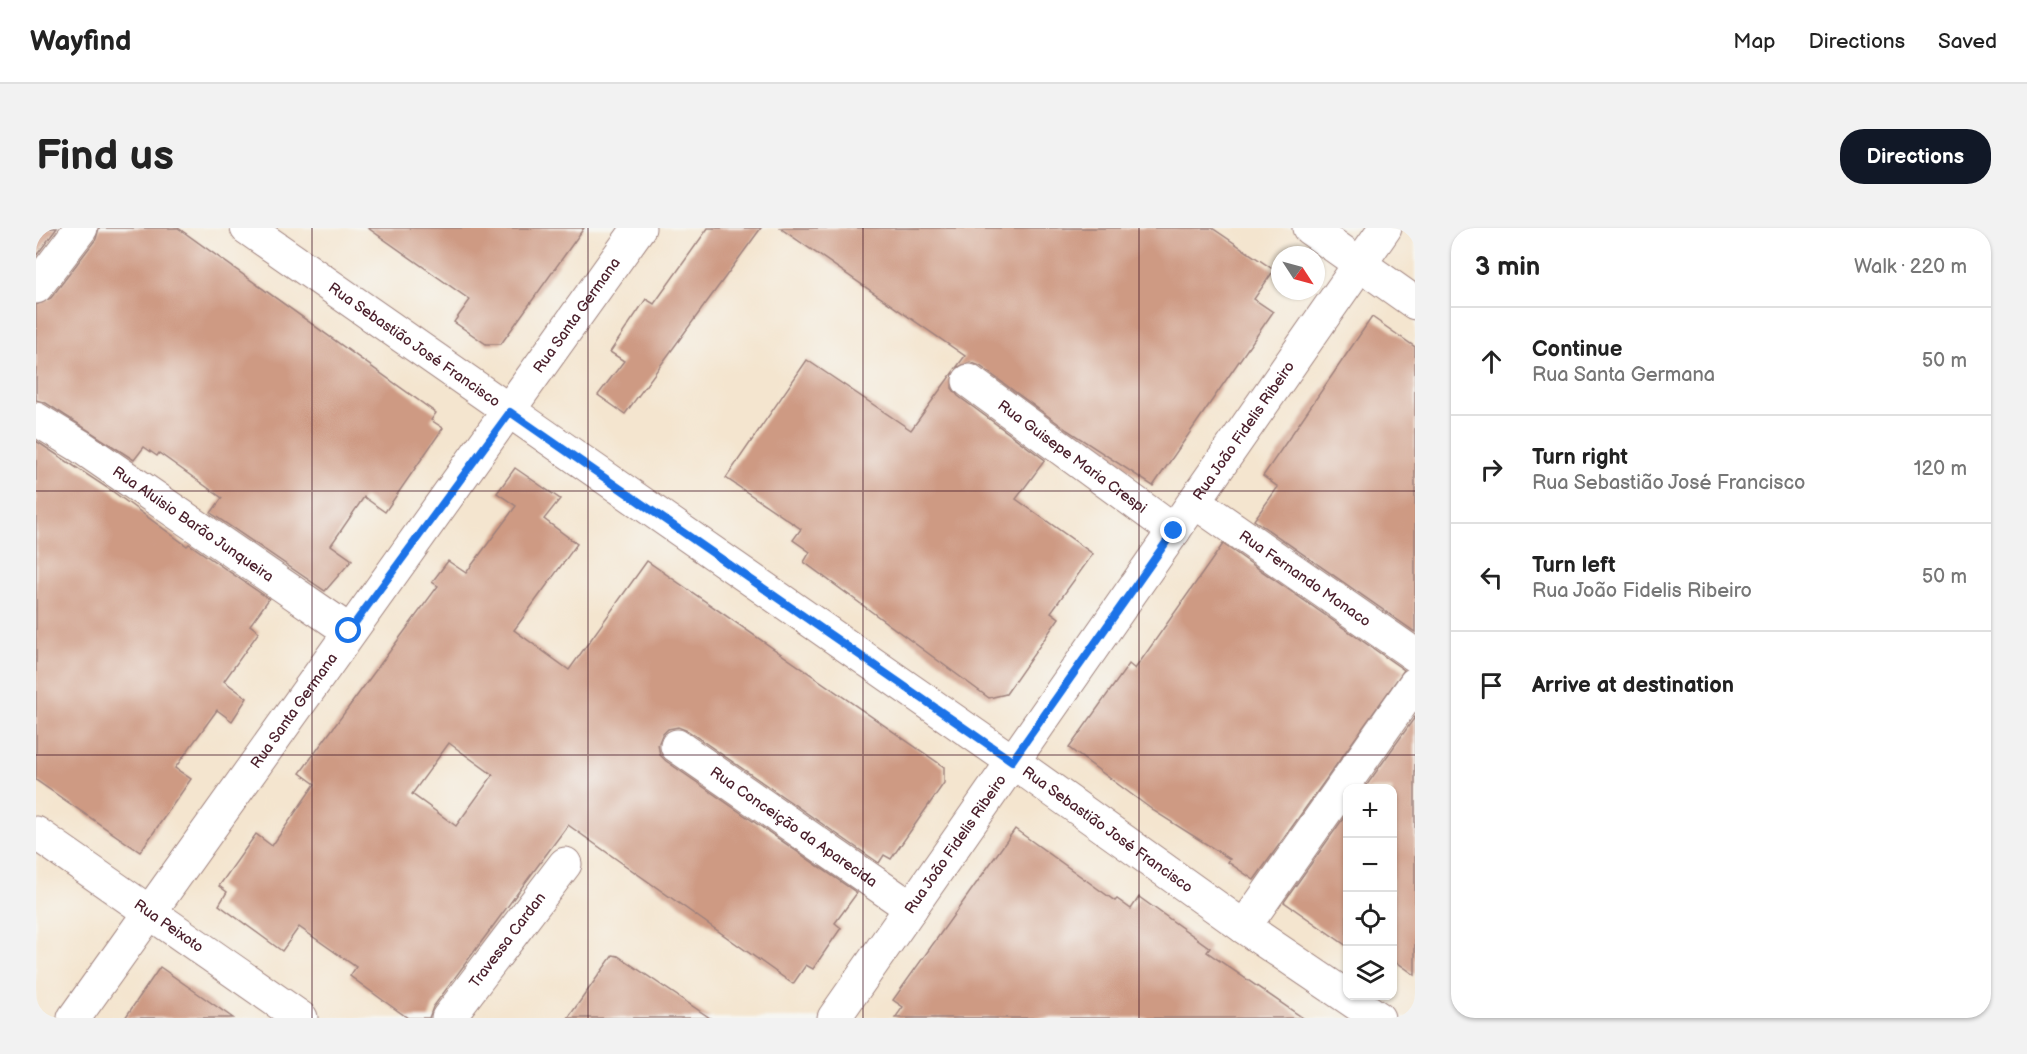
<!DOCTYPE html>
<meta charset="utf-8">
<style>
body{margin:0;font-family:"Balsamiq Sans",sans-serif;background:#f2f2f2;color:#222}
.controls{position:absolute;right:18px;bottom:18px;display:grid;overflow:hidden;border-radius:12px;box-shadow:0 2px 4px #0004}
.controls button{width:54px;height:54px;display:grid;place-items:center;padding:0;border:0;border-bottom:2px solid #e0e0e0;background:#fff;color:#222;font:30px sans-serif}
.compass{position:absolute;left:1235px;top:18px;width:54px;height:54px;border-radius:50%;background:#fff;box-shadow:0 2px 4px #0004;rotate:126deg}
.stop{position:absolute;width:18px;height:18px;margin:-14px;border:4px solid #1a73e8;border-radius:50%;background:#fff}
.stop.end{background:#1a73e8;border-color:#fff;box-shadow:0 2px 6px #0008}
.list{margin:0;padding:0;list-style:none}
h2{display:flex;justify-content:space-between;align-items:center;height:78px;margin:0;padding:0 24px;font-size:26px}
h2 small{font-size:20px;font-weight:400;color:#767676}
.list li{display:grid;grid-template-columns:39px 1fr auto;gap:18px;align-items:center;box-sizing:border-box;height:108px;padding:0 24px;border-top:2px solid #e0e0e0}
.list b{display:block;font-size:22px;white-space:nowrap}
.list p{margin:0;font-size:20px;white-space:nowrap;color:#767676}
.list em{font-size:20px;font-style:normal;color:#767676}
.icon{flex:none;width:33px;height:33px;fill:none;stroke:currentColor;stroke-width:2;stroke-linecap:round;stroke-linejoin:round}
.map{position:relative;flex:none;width:1379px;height:790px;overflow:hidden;border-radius:24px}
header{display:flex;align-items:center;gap:36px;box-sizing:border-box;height:84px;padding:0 30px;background:#fff;border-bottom:2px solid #e0e0e0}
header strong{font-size:28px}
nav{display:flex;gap:33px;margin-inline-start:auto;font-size:21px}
.intro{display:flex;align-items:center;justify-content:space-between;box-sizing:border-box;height:144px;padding:0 36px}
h1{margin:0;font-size:42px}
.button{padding:15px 27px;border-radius:24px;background:#111827;color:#fff;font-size:21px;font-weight:700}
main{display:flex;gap:36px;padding:0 36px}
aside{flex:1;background:#fff;border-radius:24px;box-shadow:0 2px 4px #0004}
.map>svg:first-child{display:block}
.building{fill:#ce9a83;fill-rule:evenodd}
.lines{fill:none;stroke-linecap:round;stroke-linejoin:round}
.street-casing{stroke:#9f827d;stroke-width:35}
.street{stroke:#fff;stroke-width:33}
.route{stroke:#1a73e8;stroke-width:8}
.grid{fill:none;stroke:#4a1f2b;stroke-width:1.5;stroke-opacity:0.55}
.labels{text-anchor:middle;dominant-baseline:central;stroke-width:6;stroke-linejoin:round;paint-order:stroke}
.street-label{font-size:15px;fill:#4a1f2b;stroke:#f6f6f2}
</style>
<header>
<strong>Wayfind</strong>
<nav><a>Map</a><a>Directions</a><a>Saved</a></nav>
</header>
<div class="intro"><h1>Find us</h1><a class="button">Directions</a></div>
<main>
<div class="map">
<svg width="1379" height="790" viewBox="0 0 1379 790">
<rect width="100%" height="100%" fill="#f6f6f2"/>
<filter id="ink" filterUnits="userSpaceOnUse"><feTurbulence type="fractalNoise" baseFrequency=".0167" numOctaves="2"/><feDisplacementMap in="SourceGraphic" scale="12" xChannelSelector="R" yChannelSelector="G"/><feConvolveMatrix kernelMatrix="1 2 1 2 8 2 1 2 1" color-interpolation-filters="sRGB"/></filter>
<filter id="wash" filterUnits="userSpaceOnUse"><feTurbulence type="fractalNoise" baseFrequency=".008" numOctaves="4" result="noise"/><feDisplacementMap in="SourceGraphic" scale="24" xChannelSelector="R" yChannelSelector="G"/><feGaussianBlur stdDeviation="1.35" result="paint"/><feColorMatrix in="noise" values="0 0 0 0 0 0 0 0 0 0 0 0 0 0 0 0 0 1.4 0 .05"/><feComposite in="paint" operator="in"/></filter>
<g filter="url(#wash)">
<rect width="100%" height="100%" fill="#f4e5cf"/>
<g id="blocks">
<g class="building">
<path d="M0,0H21L0,28Z"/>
<path d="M63,0H142L400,185L395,192L407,200L349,284L328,269L295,317L316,332L289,363L175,285L186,270L123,225L121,228L108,219L98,232L10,175L0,172V77L15,70L60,11Z"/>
<path d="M332,0H548L465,116H450L418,94L434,72Z"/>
<path d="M672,0H725L589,186L562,167L588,133L574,124L610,71L618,76Z"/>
<path d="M744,0H1176L1238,42L1218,71L1237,84L1117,258L1031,202L944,138L934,134L920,140L929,128Z"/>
<path d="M1336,89L1379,119V404L1218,292L1242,259L1227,248Z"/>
<path d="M771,132L875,202L917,144L916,160L922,168L1009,232L980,271L1057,326L1015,384L1023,390L970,466L953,470L768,334L774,324L757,312L765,301L690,250Z"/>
<path d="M0,213L76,263L151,318L153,316L233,371L214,397L223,404L188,453L211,470L196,493L181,482L139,540L155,551L104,624L0,552Z"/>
<path d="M479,240L524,271L508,291L541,316L478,402L533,442L611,333L908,539V555L855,631L848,627L843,635L652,503L642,499L632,501L626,507L622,517L624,527L630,533L821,665L799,695L805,700L785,729L777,741L770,737L757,756L532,597L397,779L393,790H372L348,773L314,748L320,739L263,699L246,723L183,677L191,664L183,658L220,606L236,618L279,556L264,545L402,358L396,354L412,333L430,345L480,278L461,265ZM413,515L457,547L420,598L376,566Z"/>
<path d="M1187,316L1368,442L1218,652L1192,634L1194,631L1118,583L1033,520L1093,436L1099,441Z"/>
<path d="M1379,489V747L1359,733L1356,736V561H1328Z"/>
<path d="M1311,585V718L1248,674Z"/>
<path d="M979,601L1079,673L1081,671L1095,681L1103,669L1174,720L1171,724L1267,790H859L867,779L857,772Z"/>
<path d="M577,727L582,728L674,790H532Z"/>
<path d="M124,739L197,790H89Z"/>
</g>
</g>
</g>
<g filter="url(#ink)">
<use href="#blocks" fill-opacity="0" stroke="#9f827d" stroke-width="1.5"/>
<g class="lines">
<g class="street-casing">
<g id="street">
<path id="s1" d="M211,0L976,533L1208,699L1342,790"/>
<path d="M1273,0L1379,75"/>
<path d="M0,59L45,0"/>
<path id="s2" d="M933,153L1138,303"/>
<path id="s3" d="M0,191L44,218L313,403"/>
<path id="s4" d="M1159,274L1379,427"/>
<path id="s5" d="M641,518L875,680"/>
<path id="s6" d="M0,605L265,790"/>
<path d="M1208,699L1379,456"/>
<path id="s7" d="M38,790L603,0"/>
<path id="s8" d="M412,790L529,636"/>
<path id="s9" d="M798,790L1349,0"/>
</g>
</g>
<use href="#street" class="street"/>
</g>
</g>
<g class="lines" filter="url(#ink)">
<path class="route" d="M313,403L474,184L976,533L1138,303"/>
</g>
<path class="grid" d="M276,0V790M552,0V790M827,0V790M1103,0V790M0,263H1379M0,527H1379"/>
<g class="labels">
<g class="street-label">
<text stroke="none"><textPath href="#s7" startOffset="864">Rua Santa Germana</textPath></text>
<text stroke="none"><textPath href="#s1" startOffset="204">Rua Sebastião José Francisco</textPath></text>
<text stroke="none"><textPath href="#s9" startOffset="716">Rua João Fidelis Ribeiro</textPath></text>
<text stroke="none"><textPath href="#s2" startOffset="128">Rua Guisepe Maria Crespi</textPath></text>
<text stroke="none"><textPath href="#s3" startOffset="189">Rua Aluisio Barão Junqueira</textPath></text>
<text stroke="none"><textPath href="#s4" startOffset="134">Rua Fernando Monaco</textPath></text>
<text stroke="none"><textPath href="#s7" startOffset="378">Rua Santa Germana</textPath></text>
<text stroke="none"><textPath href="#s5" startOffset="142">Rua Conceição da Aparecida</textPath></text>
<text stroke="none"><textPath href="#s1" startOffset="1050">Rua Sebastião José Francisco</textPath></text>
<text stroke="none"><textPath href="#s9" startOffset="212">Rua João Fidelis Ribeiro</textPath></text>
<text stroke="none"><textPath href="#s6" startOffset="162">Rua Peixoto</textPath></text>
<text stroke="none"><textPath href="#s8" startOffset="98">Travessa Cardan</textPath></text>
</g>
</g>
</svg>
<div class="controls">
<button>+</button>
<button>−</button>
<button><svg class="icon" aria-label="locate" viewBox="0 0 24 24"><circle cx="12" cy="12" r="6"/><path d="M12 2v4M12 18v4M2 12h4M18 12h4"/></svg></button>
<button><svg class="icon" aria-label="layers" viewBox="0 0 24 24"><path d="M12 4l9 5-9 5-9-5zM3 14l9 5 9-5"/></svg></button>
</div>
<svg class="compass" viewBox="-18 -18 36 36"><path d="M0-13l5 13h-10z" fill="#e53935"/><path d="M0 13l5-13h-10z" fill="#767676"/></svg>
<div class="stop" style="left:313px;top:403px"></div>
<div class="stop end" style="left:1138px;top:303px"></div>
</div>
<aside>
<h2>3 min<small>Walk · 220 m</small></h2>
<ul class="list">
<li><svg class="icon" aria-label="ahead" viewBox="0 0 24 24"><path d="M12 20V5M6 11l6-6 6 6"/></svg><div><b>Continue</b><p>Rua Santa Germana</p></div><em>50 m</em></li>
<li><svg class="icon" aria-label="right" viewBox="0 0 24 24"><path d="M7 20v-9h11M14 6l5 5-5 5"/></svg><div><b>Turn right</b><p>Rua Sebastião José Francisco</p></div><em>120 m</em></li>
<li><svg class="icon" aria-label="left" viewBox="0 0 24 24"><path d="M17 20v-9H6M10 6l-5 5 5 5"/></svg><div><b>Turn left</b><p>Rua João Fidelis Ribeiro</p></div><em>50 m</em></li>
<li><svg class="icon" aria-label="arrive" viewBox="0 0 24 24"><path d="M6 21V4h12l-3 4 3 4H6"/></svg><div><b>Arrive at destination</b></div></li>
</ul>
</aside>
</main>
